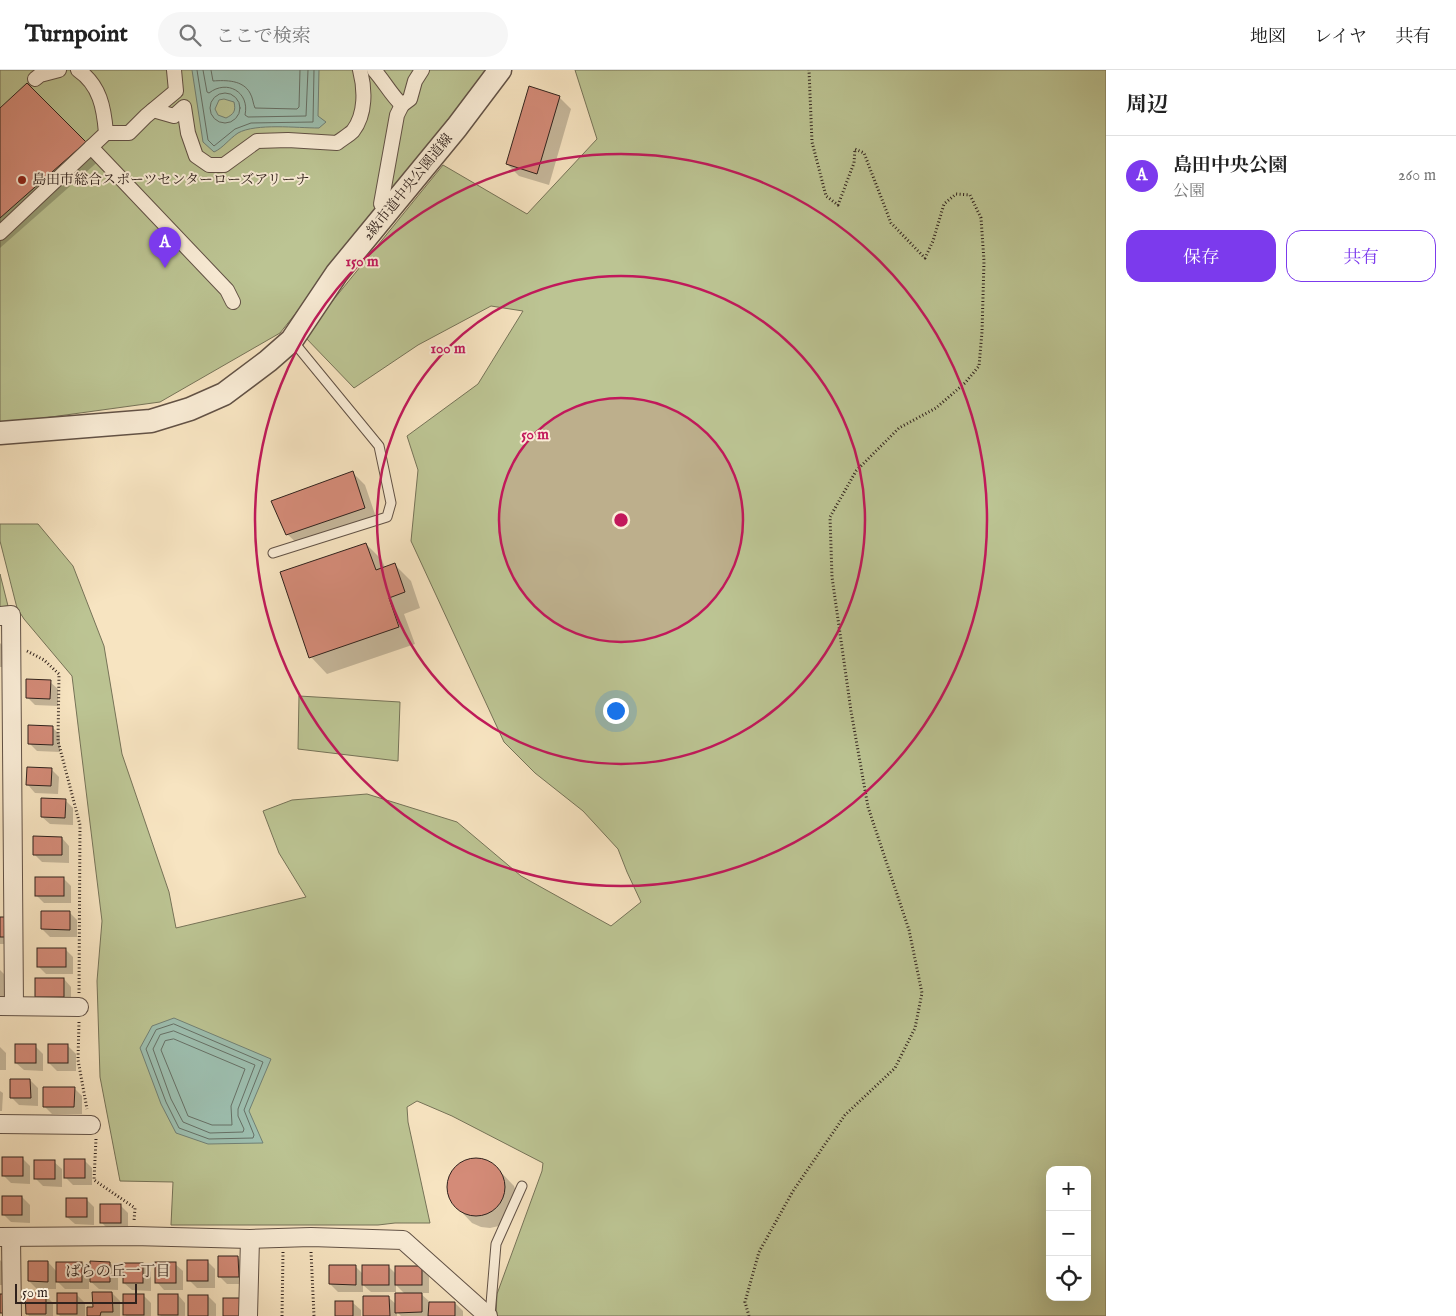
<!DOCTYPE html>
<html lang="ja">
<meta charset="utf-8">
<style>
body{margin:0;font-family:"IM FELL English","Noto Serif JP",serif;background:#f6f6f6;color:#222}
.controls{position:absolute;right:15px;bottom:15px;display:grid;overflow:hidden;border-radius:10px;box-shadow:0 5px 20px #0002}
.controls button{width:45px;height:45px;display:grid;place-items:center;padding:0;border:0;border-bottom:1px solid #e0e0e0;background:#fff;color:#222;font:25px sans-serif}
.scale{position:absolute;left:15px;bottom:12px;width:122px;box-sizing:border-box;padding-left:5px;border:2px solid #30221d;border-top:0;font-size:14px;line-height:18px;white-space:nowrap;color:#30221d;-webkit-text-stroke:4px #faedd7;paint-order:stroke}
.you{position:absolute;left:615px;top:640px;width:18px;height:18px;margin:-12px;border:4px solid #fff;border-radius:50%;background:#1a73e8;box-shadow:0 0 0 8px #1a73e833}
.badge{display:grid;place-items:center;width:32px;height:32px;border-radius:50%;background:#7c3aed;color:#fff;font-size:16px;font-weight:700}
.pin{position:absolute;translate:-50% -41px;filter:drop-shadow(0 1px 2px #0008)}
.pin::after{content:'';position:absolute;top:26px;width:18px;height:15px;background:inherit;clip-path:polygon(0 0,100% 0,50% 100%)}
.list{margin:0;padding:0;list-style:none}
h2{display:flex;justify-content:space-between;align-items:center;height:65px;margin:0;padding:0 20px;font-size:21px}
h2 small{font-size:16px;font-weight:400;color:#767676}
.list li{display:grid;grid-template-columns:32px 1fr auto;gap:15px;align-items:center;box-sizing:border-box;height:80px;padding:0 20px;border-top:1px solid #e0e0e0}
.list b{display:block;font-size:19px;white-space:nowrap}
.list p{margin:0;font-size:16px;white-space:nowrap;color:#767676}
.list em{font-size:16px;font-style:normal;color:#767676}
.actions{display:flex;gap:10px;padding:15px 20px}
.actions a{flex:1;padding:11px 0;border:1px solid #7c3aed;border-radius:15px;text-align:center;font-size:18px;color:#7c3aed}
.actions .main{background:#7c3aed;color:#fff}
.icon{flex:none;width:28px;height:28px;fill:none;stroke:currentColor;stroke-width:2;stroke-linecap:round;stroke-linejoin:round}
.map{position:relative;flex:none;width:1106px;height:1246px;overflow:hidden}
header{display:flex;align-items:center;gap:30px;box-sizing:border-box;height:70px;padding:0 25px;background:#fff;border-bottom:1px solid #e0e0e0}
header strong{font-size:24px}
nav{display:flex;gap:28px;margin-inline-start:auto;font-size:18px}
.search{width:350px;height:45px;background:#f6f6f6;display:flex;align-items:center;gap:12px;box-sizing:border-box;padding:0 18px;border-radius:28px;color:#767676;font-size:19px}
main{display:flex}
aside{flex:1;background:#fff}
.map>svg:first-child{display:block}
.green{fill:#bcc493;stroke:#767358;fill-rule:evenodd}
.water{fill:#9dbfb0;stroke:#718075;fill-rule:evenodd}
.shadow{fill:#0003}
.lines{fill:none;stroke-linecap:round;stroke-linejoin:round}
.shore{stroke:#667066;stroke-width:1}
.building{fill:#d48b78;stroke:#30221d}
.service-casing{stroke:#625246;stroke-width:11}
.pedestrian-casing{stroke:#625246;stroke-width:16}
.minor-casing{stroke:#625246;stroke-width:20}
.tertiary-casing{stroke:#625246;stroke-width:25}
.path{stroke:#30221d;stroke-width:3;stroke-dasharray:1 2.5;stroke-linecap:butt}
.service{stroke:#faedd7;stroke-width:9}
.pedestrian{stroke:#faedd7;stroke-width:14}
.minor{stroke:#faedd7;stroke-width:18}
.tertiary{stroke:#faedd7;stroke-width:22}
.ring{fill:none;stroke:#c2185b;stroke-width:2.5}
.poi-dot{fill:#8f2418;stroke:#faedd7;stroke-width:2}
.labels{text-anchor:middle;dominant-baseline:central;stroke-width:4;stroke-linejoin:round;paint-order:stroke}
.poi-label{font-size:14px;fill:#30221d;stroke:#faedd7;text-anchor:start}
.street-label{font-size:14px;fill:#30221d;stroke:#faedd7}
.neighbourhood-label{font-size:15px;fill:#30221d;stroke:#faedd7}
.centre{fill:#c2185b;stroke:#faedd7;stroke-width:2.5}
.ring-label{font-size:15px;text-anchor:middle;font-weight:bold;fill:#c2185b;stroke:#faedd7;stroke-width:4;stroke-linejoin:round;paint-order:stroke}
</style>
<header>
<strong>Turnpoint</strong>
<div class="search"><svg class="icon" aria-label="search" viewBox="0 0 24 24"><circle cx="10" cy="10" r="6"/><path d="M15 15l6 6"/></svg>ここで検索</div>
<nav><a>地図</a><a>レイヤ</a><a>共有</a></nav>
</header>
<main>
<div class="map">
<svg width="1106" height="1246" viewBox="0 0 1106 1246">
<rect width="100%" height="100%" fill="#f7e4c1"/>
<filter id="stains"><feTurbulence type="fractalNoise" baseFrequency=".004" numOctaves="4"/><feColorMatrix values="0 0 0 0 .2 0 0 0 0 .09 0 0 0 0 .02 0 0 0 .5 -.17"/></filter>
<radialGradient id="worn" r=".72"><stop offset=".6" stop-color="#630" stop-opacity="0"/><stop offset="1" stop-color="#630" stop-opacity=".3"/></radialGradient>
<g class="green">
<path d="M0,0H489L280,263L160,332L0,354Z"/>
<path d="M575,0H1106V1246H496L497,1224L542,1101L543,1093L452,1046L417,1031L407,1037L408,1052L430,1153H395L378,1155H171L173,1112L120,1111L100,1007L97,911L102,851L72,606L24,549L17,538L0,471V454H38L73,496L104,576L122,684L169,822L176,858L306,827L279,783L263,741L292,730L367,724L457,752L521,806L611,856L641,832L627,802L618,779L583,741L535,703L504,672L411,471L418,400L407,366L478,314L523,241L491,236L418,275L354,318L304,266L443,95L527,144L597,69ZM1050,1100H1087V1227H1050Z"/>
<path d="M0,504L8,536L0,537Z"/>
<path d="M299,626L400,632L398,691L298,679Z"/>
</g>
<g class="water">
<path d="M192,0H319L318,46L326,52L319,58C297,58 256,53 238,63C229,69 223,78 214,82L203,72ZM224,29L234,32C236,41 234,44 226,48L218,45L215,39L219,30Z"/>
<path d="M174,948L271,989L249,1041L263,1073L208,1074L176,1063L161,1034L140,978L152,956Z"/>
</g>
<g class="shadow">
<path d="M27,15L101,89L0,178V40Z"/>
<path d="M559,27L571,39L549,115L519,106L507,94Z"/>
<path d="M353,403L365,415L377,450L300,476L287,464Z"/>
<path d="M366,474L382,490L385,498L395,495L411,511L420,538L404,544L415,574L327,604L311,587Z"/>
<path d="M0,573L6,579L5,597H0Z"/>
<path d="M50,612L58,619V636L35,635L27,627Z"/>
<path d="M52,657L60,665V682L37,681L29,673Z"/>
<path d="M51,699L59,707L58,724L35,723L28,715Z"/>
<path d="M65,730L73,738V755L50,754L42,747Z"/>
<path d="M62,768L69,776V793L42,792L34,784Z"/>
<path d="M63,808L71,816V833H44L36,825Z"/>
<path d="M69,842L77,850V867H50L42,859Z"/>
<path d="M0,848L14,874H0Z"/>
<path d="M65,879L73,887V904H46L38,896Z"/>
<path d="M0,900L12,912V934H0Z"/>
<path d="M64,909L71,917V934H44L36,926Z"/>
<path d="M35,976L43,984V1001L24,1000L16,993Z"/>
<path d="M68,976L76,984V1001H57L49,993Z"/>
<path d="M0,977L6,983V1000H0Z"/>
<path d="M30,1010L38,1018V1036L19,1035L11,1027Z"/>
<path d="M74,1018L82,1026V1044H52L44,1036Z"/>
<path d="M0,1021L3,1023L2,1041H0Z"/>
<path d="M22,1088L30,1096V1114L11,1113L3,1105Z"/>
<path d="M478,1088L487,1091L495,1096L514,1116L517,1125L508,1151L499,1156L490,1158L481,1157L472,1153L453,1133L448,1125L447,1116L449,1107L453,1099L460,1093L469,1089Z"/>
<path d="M84,1090L92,1098V1115H73L65,1107Z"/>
<path d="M54,1092L62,1099V1117L43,1116L35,1108Z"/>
<path d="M22,1127L30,1135V1153L11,1152L3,1144Z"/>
<path d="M86,1129L94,1137V1155L75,1154L67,1147Z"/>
<path d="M120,1135L128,1143V1160H109L101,1152Z"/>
<path d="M238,1188L246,1196V1214H227L219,1206Z"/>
<path d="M0,1190L8,1198V1215H0Z"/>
<path d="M207,1191L215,1199V1218H197L189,1210Z"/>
<path d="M48,1192L57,1202L82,1193L91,1202L110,1193L118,1201V1220L99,1219L89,1210V1219H65L56,1210V1219H37L29,1211Z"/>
<path d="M143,1194L151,1202V1221L132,1220L124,1213Z"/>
<path d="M175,1194L183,1201V1220H164L157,1212Z"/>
<path d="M355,1196L363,1204L388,1196L396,1204L421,1197L429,1205V1223H420L430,1232L455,1233L463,1241V1246H401L397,1242V1246H365L389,1228L397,1235L405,1224L396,1215V1222H371L363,1215V1222H338L330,1214Z"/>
<path d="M112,1223L120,1231V1246H88L94,1238Z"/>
<path d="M45,1225L53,1233V1246H29L27,1243Z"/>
<path d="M77,1225L85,1233V1246H60L58,1244Z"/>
<path d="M143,1225L151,1233V1246H126L125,1244Z"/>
<path d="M178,1225L185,1233V1246H161L159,1244Z"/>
<path d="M208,1226L216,1234V1246H190Z"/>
<path d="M353,1233L361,1240V1246H336Z"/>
</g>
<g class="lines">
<g class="shore">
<path d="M197,0L208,70L214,76L235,59L251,53L313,52L314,0"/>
<path d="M203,0L207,22L209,23C227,9 250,22 245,45L248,47L306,46L308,0"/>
<path d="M211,0L213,11C226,10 243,10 250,23C253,28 253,34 255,38L297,39L299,37L300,0"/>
<circle cx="225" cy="38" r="15"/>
<path d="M174,954L263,992L244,1040L254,1065L253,1068L209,1069L179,1058L166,1032L146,979L156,960Z"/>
<path d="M174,961L255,995L238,1039V1046L244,1059L243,1062L210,1063L183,1052L171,1029L153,979L160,965Z"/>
<path d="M174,969L245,999L231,1036L232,1055H212L188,1046L161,980L165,971Z"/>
</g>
</g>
<g class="building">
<path d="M27,13L86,72L0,148V38Z"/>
<path d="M529,16L560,26L537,104L506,94Z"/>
<path d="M353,401L365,438L286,465L271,431Z"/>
<path d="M366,473L376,500L395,493L405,522L389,528L399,557L309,588L280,502Z"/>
<path d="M26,609L51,610L50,629L26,628Z"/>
<path d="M28,655L53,656V675L28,674Z"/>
<path d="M27,697L52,698L51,716L26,715Z"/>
<path d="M41,728L66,729L65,748L41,747Z"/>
<path d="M33,766L62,767V785H33Z"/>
<rect x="35" y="807" width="29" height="19"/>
<path d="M41,841H70V860L41,859Z"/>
<rect x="0" y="847" width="7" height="20"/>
<rect x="37" y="878" width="29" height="19"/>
<rect x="35" y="908" width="29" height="19"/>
<rect x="15" y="974" width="21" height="19"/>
<rect x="48" y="974" width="20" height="19"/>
<path d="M10,1009H30L31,1028H10Z"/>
<path d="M43,1017H75L74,1037H43Z"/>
<rect x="2" y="1087" width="21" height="19"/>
<circle cx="476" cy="1117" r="29"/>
<rect x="64" y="1089" width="21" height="19"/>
<rect x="34" y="1090" width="21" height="19"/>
<rect x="2" y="1126" width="20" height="19"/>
<rect x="66" y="1128" width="21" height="19"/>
<rect x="100" y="1134" width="21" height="19"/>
<path d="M218,1186H238L239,1207H218Z"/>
<rect x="187" y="1190" width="21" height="21"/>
<path d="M28,1191H48V1212L28,1211Z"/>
<path d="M90,1191L110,1192V1212H90Z"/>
<rect x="56" y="1192" width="26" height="20"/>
<rect x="155" y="1192" width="21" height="21"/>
<rect x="123" y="1193" width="20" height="20"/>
<path d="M329,1195H356V1215L329,1214Z"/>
<rect x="362" y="1195" width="27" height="20"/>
<rect x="395" y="1196" width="27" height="19"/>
<path d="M92,1222H112L113,1242H101L100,1246H87V1237H93Z"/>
<path d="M25,1223H46V1244H26Z"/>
<rect x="57" y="1223" width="20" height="21"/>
<path d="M395,1223H422V1242L395,1243Z"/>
<rect x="0" y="1224" width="4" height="19"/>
<rect x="123" y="1224" width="21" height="21"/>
<rect x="158" y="1224" width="20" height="21"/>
<rect x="188" y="1225" width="20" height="21"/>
<path d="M363,1226H389L390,1246H363Z"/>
<rect x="223" y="1228" width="21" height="18"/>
<rect x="335" y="1231" width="18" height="15"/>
<path d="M429,1232H455V1246H428Z"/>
</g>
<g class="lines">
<g class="service-casing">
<g id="service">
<path d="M273,483L387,447L391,433L379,376L292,270"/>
<path d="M490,1246L496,1174L522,1116"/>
</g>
</g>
<g class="pedestrian-casing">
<g id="pedestrian">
<path d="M374,0C384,11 391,25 402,35L410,29L415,11L422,0"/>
<path d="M35,9L40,5L59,0"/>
<path d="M153,40L174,46L184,37L188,63L196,86L209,95H224L257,71L288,70L337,73C342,69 349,65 353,61C366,44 365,19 360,0"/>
<path d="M106,63H129L146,46L176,21L174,0"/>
<path d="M91,77L227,220L233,232"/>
<path d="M381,134L397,45L402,35"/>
<path d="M0,163L106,63C104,38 100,15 78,0"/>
</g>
</g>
<g class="minor-casing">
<g id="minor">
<path d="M0,546L11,545L14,936"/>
<path d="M0,936L79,937"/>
<path d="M0,1054L91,1055"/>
<path d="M0,1167L133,1166L250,1169L311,1167L403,1170L488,1246"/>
<path d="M11,1168L12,1246"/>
<path d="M248,1246L250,1169"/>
</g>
</g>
<g class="tertiary-casing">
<path id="tertiary" d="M0,363L151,351L190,339L224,324L268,291L292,270L337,203L457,57L500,0"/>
</g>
<g class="path">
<path d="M27,581L44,590L59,604L58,671L80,755L79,923"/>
<path d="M79,952L78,990L87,1039"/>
<path d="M96,1069L94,1110L135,1138L134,1151"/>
<path d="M311,1182L314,1246"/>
<path d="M282,1246L283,1182"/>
<path d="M749,1246L745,1232L759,1182L793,1121L845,1045L895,998L915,958L922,923L909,860L868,737L851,641L832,507L830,447L856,401L899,358L936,338L965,313L979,296L982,262L984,191L981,148L970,125L956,124L944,134L933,171L925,188L891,153L864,83L855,79L854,93L838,135L826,126L812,72L809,0"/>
</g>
<use href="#service" class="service"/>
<use href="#pedestrian" class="pedestrian"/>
<use href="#minor" class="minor"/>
<use href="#tertiary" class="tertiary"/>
</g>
<circle cx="621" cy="450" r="122" fill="#c2185b" fill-opacity=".12"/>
<g class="ring">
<circle cx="621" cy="450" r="122"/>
<circle cx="621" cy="450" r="244"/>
<circle cx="621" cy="450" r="366"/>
</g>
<circle class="poi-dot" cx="22" cy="110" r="5"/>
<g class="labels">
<g class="poi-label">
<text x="32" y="110">島田市総合スポーツセンターローズアリーナ</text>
</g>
<g class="street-label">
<text transform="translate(408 117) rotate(-51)">2級市道中央公園道線</text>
</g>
<g class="neighbourhood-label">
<text x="118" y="1201">ばらの丘一丁目</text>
</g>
</g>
<circle cx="621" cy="450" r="8" class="centre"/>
<g class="ring-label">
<text x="362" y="196">150 m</text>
<text x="448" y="283">100 m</text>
<text x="535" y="369">50 m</text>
</g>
<rect width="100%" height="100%" filter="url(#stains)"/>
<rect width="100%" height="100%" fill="url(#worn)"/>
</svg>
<div class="controls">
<button>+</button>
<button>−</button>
<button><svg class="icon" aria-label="locate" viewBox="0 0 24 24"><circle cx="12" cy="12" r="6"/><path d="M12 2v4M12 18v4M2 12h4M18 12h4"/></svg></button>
</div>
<div class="scale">50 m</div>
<div class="you"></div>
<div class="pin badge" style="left:165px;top:198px">A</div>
</div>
<aside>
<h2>周辺<small></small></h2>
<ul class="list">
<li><span class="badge">A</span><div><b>島田中央公園</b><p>公園</p></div><em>260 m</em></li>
</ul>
<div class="actions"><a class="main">保存</a><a>共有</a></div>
</aside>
</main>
